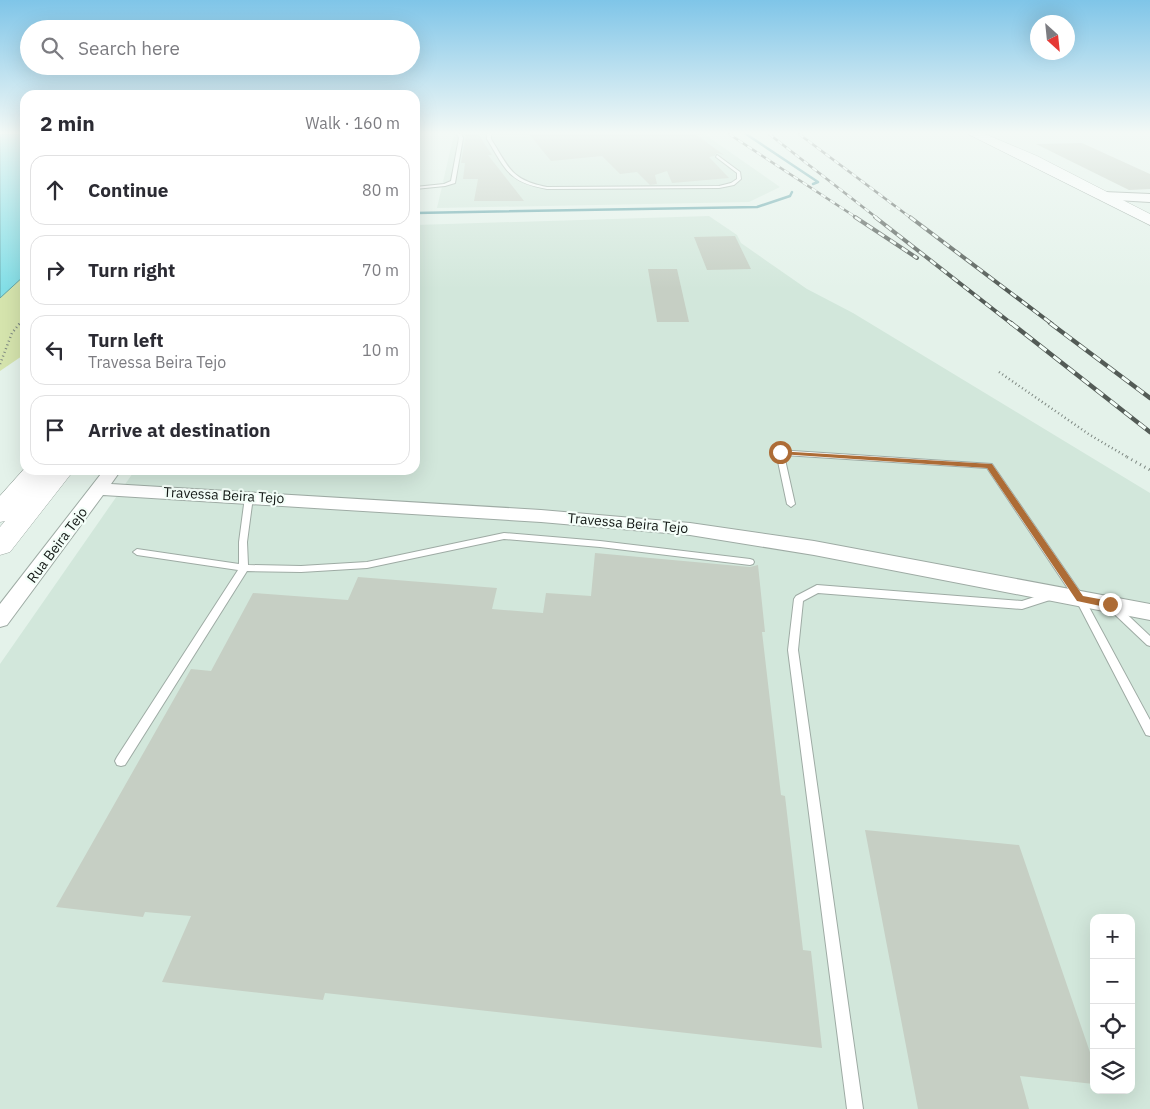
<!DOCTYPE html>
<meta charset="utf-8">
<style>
body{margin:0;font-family:"IBM Plex Sans",sans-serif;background:#f7f7f7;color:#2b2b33}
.controls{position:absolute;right:15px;bottom:15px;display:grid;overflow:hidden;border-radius:10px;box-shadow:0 5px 20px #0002}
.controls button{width:45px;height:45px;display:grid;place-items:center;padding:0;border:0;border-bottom:1px solid #e1e1e2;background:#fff;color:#2b2b33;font:25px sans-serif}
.compass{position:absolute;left:1030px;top:15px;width:45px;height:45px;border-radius:50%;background:#fff;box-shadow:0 5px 20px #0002;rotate:153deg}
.stop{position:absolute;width:15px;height:15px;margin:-11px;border:4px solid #ad6c36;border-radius:50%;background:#fff}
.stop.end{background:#ad6c36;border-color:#fff;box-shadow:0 1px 5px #0008}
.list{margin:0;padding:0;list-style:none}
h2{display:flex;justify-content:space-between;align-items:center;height:65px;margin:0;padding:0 20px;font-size:21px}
h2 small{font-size:16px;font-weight:400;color:#7c7c81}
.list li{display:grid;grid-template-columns:32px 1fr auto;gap:15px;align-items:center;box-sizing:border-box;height:70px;margin:0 10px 10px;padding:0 10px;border:1px solid #e1e1e2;border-radius:15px}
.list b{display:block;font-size:19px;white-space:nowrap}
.list p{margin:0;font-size:16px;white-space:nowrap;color:#7c7c81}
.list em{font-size:16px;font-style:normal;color:#7c7c81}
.icon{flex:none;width:28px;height:28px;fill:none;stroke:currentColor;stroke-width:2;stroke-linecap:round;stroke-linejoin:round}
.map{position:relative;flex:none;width:1150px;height:1109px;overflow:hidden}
.search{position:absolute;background:#fff;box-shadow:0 5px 20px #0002;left:20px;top:20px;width:400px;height:55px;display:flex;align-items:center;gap:12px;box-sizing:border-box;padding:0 18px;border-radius:28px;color:#7c7c81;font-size:19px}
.panel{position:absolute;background:#fff;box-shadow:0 5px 20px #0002;left:20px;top:90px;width:400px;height:385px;border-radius:15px}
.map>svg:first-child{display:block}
.built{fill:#d2e7db;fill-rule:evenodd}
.green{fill:#d5e4ad}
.water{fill:#83dfe7;stroke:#62a4a8}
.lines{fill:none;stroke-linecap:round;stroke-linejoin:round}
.stream{stroke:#62a4a8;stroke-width:2.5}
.building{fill:#c6cfc4}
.lane-casing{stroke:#9eaba4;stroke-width:2}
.street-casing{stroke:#9eaba4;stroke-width:2}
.secondary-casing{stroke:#9eaba4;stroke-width:2}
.primary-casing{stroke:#9eaba4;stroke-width:1}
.highway-casing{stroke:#9eaba4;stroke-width:1}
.path-far2{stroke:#7d8781;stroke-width:2;stroke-dasharray:0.5 2.5;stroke-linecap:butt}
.path-far1{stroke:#7d8781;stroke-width:2.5;stroke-dasharray:1 3;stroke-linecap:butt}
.path{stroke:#7d8781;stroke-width:3;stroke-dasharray:1 4;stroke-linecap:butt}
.lane{fill:#fff;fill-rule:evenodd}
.street{fill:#fff;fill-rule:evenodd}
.secondary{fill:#fff;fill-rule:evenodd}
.primary{fill:#fff;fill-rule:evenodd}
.highway{fill:#fff;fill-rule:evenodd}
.rail-far2-casing{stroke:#535b56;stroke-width:2.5}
.rail-far1-casing{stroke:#535b56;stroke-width:4}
.rail-casing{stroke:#535b56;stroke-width:4.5}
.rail-far2{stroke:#f3fef8;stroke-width:2;stroke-dasharray:5.5;stroke-linecap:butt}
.rail-far1{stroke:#f3fef8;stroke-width:2.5;stroke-dasharray:7;stroke-linecap:butt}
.rail{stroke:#f3fef8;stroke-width:3;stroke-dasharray:9;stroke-linecap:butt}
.route{fill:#ad6c36}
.labels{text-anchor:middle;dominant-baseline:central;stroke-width:4.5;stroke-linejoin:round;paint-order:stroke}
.street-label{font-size:14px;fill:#141916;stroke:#f3fef8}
</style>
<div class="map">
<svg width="1150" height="1109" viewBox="0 0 1150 1109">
<rect width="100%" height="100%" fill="#e4f2ea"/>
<g class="built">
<path d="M454,134H704L780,187L749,202L437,208Z"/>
<path d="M709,216L737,235L741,243L807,289L853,313L1150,493V1109H0V664L135,470H415V225ZM1094,918H1131V1090H1094Z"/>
</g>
<path class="green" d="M25,235V354L0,371V250Z"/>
<path class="water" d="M0,134H25V275L0,298Z"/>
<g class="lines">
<g class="stream">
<path d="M746,134L818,182L813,184"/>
<path d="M415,213L757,207L790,196L792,192"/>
</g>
</g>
<g class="building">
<path d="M466,134H478L492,155H488L524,201H474L478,179H463L465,163H461Z"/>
<path d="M529,134H695L724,155L717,153L714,156L709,157L729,178L672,183L667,171L655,175L657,184L650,185L637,172L620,174L602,156L551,161Z"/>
<path d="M1082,143L1150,174V189L1129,190L1036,144Z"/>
<path d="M735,236L751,269L707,270L694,237Z"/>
<path d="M648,269H677L689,322H657Z"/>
<path d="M595,553L750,567L758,565L765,632H762L781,795L785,796L803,950L811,951L822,1048L325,993L323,1000L162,982L191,916L145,912L143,917L56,907L191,669L211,671L253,593L348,600L358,577L497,588L492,609L543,613L546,593L591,596Z"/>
<path d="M865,830L1019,845L1094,1064V1084L1020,1076L1029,1109H918Z"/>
</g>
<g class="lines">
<g class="lane-casing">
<g id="lane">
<path d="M457,134H461L463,138L455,183L445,186L415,189V187L444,184L451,181L459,138Z"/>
<path d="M487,134H491V139C509,168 511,180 547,187L719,186L731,183L737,179V173L716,157L717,155L740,172L741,179L734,185L719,188L547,189C508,182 506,170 487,139Z"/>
<path d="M777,450L992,464L1083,596L1150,720V736L1146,735L1077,602L987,468L784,455L795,504L791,507L787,504L776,452Z"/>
<path d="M249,494L253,497L247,542L248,565L301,566L367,562L504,533L600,541L750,559L753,560L754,562L753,564L750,565L600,547L504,539L367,568L301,572L247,571L125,765L121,766L117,765L115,761L117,757L238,570L137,555L133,552L137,549L239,564V542L245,497Z"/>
<path d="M817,585L1022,601L1050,592L1053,593L1055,596L1053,599L1022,609L818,593L803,601L798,650L863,1109H847L788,650L794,599L796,596Z"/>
<path d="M1112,602L1115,603L1150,636V646L1147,645L1109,609L1107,606L1109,603Z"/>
</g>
</g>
<g class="street-casing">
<path id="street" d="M104,470H121L111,484L541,510L690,523L814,541L1150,604V620L814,555L690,535L541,522L103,495L7,625L0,627V604Z"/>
</g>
<g class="secondary-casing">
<path id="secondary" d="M1104,192L1150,194V202L1099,199L1097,196L1099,193Z"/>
</g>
<g class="primary-casing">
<path id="primary" d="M968,134H985L1037,156L1150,214V225Z"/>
</g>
<g class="highway-casing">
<path id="highway" d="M25,468V470H74L10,552L0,555V527L5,521L0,522V496Z"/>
</g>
<path class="path-far2" d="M19,324L25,317"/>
<g class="path-far1">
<path d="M0,364L12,333L20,323"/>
<path d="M999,372L1090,435L1129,458"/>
</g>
<path class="path" d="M1127,457L1150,470"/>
<use href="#lane" class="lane"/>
<use href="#street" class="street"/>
<use href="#secondary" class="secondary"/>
<use href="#primary" class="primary"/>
<use href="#highway" class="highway"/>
<g class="rail-far2-casing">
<g id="rail-far2">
<path d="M729,134L857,218"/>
<path d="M769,134L877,218"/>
<path d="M799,134L911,218"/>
</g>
</g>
<g class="rail-far1-casing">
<g id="rail-far1">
<path d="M855,217L917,258"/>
<path d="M875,217L1012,324"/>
<path d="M910,217L1052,324"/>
</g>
</g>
<g class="rail-casing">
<g id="rail">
<path d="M1011,323L1150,432"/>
<path d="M1050,323L1150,398"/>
</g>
</g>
<use href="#rail-far2" class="rail-far2"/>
<use href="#rail-far1" class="rail-far1"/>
<use href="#rail" class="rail"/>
</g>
<linearGradient id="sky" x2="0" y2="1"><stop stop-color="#7fc5e8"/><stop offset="0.46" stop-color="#f3f9f6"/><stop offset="1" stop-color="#f3f9f6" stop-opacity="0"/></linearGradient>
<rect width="1150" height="289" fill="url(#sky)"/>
<path class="route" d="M777,451L992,464L1083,596L1110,601L1115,604L1110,608L1077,601L987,468L780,454Z"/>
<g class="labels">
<g class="street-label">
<text transform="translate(224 495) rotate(3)">Travessa Beira Tejo</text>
<text transform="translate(628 523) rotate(5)">Travessa Beira Tejo</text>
<text transform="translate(57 545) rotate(-53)">Rua Beira Tejo</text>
</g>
</g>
</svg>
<div class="controls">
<button>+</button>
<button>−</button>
<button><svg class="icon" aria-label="locate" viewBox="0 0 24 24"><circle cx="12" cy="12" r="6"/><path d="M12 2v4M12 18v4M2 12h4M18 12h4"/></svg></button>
<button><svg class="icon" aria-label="layers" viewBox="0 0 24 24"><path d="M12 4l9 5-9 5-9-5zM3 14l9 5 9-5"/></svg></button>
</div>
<svg class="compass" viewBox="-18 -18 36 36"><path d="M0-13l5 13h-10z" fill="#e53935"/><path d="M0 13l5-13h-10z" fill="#7c7c81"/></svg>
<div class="stop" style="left:780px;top:452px"></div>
<div class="stop end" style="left:1110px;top:604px"></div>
<div class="search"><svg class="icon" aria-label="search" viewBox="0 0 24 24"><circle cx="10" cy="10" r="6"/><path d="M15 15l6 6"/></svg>Search here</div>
<section class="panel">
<h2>2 min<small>Walk · 160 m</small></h2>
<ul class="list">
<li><svg class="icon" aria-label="ahead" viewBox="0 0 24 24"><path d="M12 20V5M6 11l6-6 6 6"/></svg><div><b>Continue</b></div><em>80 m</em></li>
<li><svg class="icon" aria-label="right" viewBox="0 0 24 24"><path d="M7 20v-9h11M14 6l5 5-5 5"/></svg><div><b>Turn right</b></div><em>70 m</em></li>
<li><svg class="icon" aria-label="left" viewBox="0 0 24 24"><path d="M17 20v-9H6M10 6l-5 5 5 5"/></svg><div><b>Turn left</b><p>Travessa Beira Tejo</p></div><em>10 m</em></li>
<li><svg class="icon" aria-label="arrive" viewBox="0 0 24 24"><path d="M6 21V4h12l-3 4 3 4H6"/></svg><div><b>Arrive at destination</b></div></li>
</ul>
</section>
</div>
